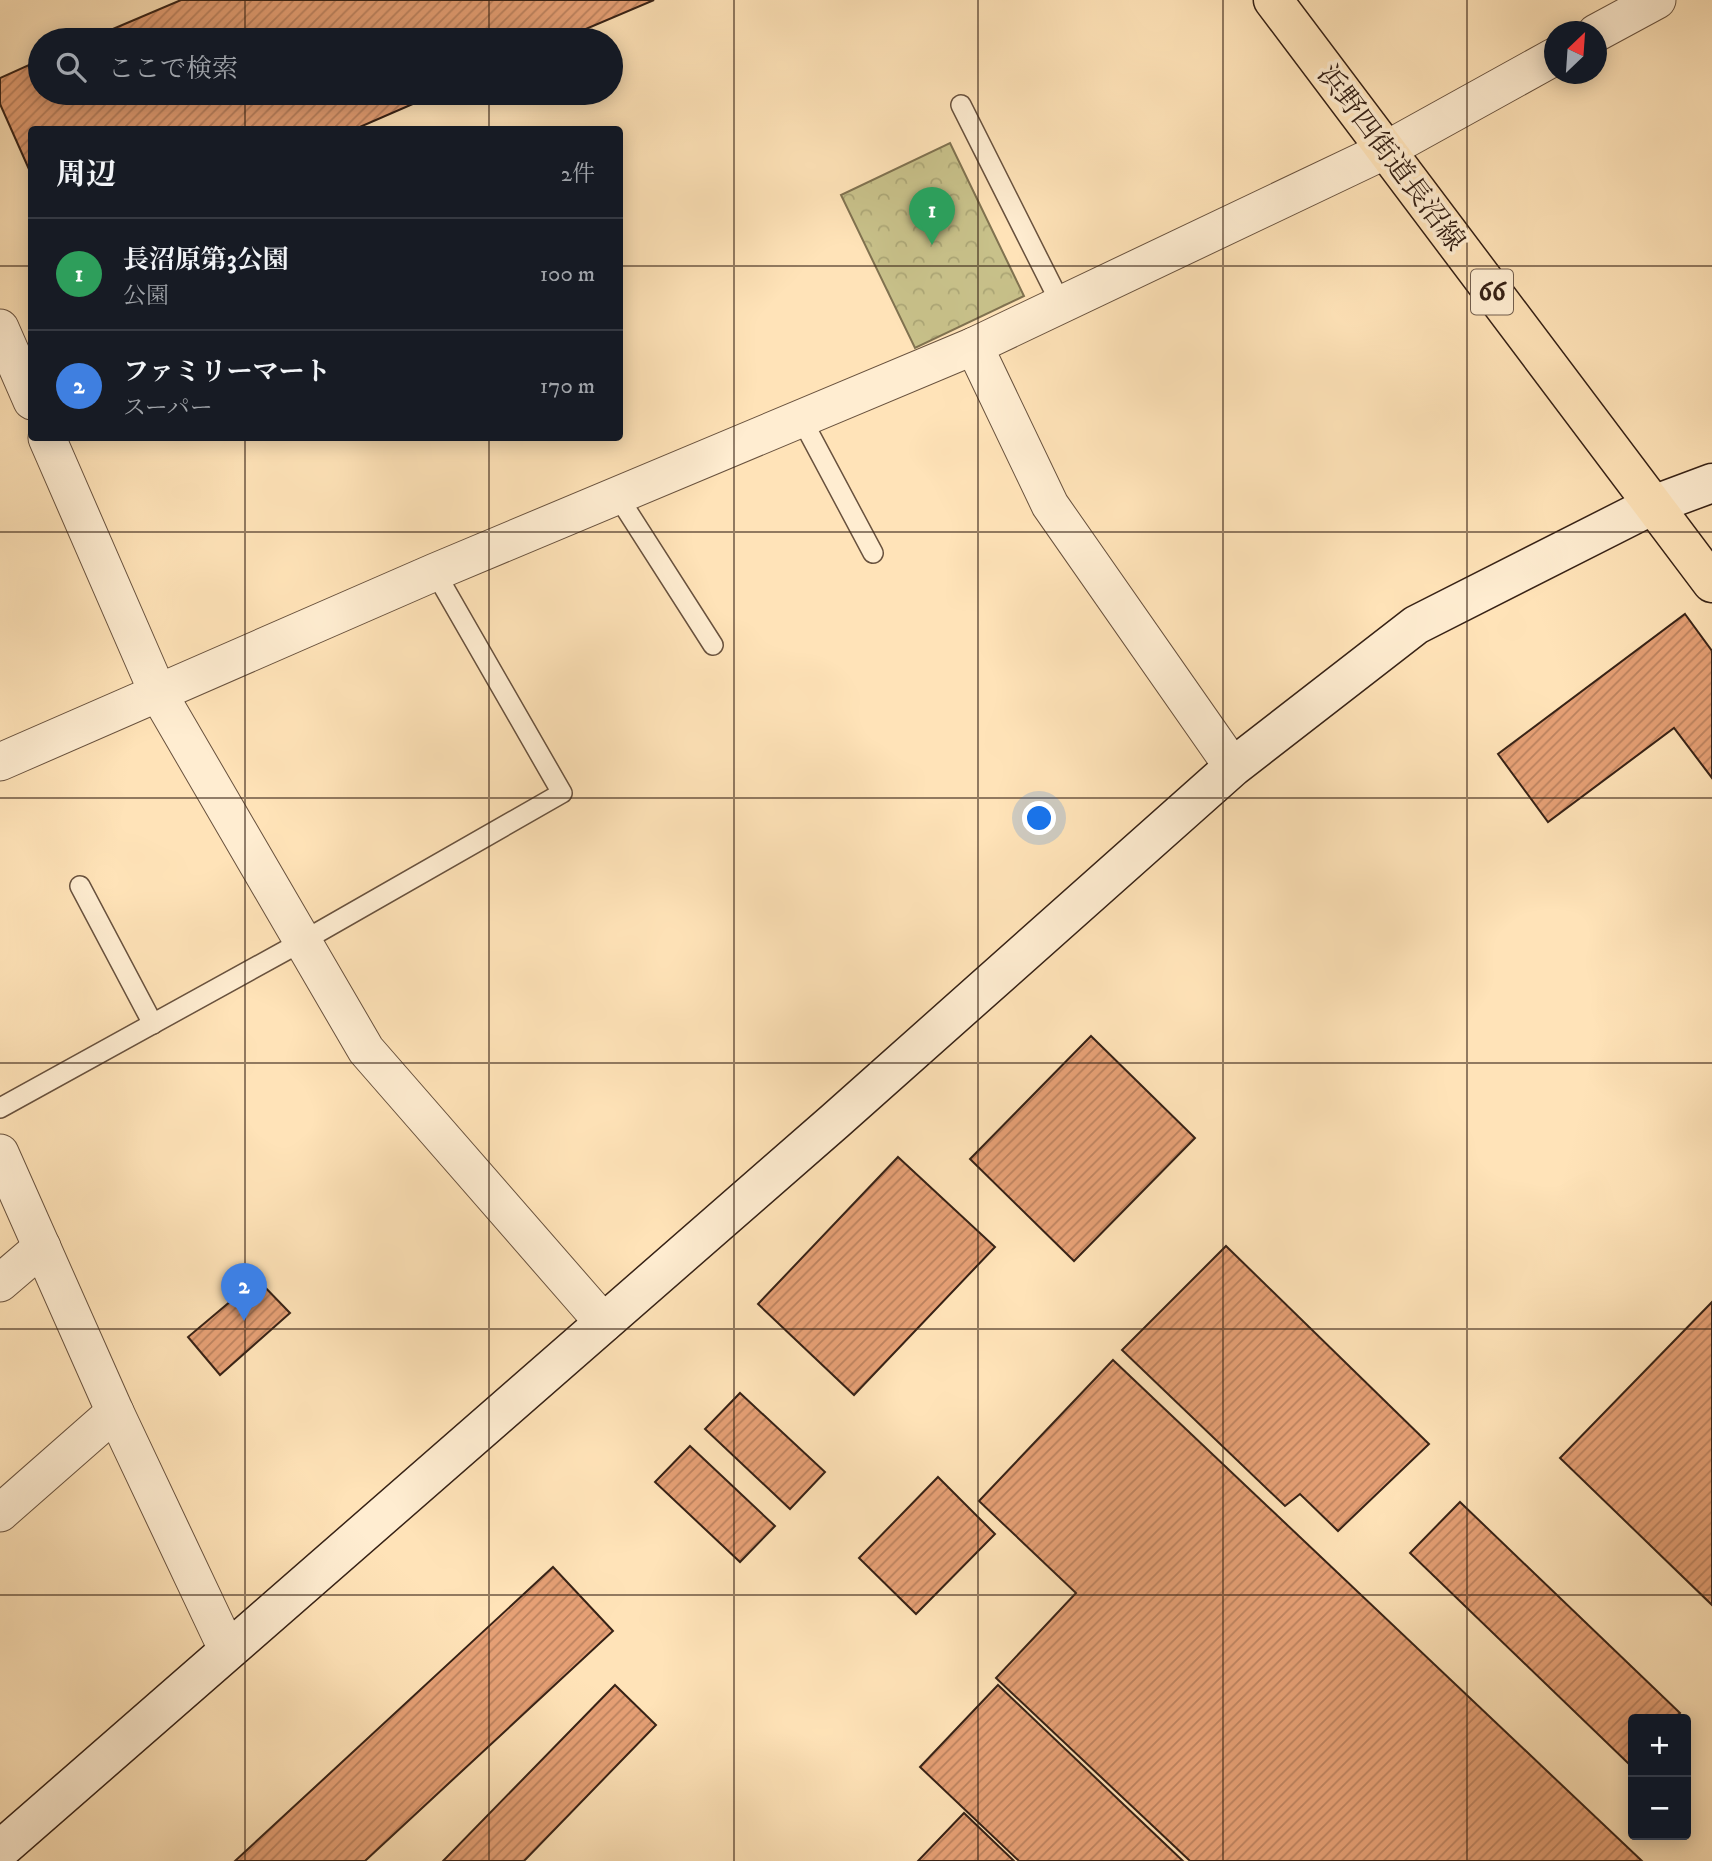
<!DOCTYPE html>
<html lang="ja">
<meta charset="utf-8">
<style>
body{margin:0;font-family:"IM FELL DW Pica","Noto Serif JP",serif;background:#242831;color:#f1f3f6}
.controls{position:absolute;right:21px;bottom:21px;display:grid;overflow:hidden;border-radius:7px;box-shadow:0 4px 18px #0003}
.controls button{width:63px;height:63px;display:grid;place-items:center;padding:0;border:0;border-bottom:2px solid #363941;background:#171b24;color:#f1f3f6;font:35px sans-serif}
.compass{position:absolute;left:1544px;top:21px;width:63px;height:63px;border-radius:50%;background:#171b24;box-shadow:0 4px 18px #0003;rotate:25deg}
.you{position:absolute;left:1040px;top:819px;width:24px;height:24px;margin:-18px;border:5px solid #fff;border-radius:50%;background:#1a73e8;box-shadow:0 0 0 10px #1a73e833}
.badge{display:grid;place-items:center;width:46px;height:46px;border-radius:50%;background:#db2777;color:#fff;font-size:23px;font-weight:700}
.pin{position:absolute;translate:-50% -58px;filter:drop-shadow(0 2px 4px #0008)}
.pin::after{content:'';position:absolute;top:37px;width:24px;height:21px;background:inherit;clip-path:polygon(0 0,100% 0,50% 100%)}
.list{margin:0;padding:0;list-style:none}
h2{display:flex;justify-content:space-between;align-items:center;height:91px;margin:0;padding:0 28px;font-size:30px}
h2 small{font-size:23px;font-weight:400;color:#9ea1a6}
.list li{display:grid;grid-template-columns:46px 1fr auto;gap:21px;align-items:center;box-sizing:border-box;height:112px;padding:0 28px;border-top:2px solid #363941}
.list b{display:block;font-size:26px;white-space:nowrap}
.list p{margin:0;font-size:23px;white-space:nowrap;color:#9ea1a6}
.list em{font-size:23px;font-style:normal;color:#9ea1a6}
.icon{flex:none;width:38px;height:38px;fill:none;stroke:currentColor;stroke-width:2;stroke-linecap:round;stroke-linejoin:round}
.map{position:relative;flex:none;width:1712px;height:1861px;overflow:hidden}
.search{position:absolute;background:#171b24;box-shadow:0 4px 18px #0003;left:28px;top:28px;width:595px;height:77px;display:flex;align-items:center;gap:18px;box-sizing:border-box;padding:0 24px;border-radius:38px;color:#9ea1a6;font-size:26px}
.panel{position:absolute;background:#171b24;box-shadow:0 4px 18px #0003;left:28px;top:126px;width:595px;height:315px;border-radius:7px}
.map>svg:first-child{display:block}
.park{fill:url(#park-crowns);stroke:#807250;stroke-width:2}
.building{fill:url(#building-hatch);stroke:#372216;stroke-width:2}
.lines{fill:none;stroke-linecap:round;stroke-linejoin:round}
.lane-casing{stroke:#69523e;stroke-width:22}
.street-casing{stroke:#69523e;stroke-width:39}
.secondary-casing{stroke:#372216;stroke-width:41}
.primary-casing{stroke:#372216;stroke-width:41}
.lane{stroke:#ffedd1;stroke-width:19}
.street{stroke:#ffedd1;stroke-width:37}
.secondary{stroke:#ffedd1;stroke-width:38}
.primary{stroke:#ffe3b8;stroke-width:38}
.grid{fill:none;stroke:#372216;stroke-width:2;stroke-opacity:0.55}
.labels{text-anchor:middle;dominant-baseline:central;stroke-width:7;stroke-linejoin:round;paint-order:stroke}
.shield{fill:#ffedd1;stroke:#735f4e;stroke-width:2}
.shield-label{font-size:26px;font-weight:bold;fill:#372216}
.street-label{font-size:28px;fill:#372216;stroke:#ffedd1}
</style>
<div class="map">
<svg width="1712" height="1861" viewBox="0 0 1712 1861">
<defs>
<pattern id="park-crowns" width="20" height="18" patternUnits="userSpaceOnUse" patternTransform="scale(1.75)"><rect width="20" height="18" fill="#c8c18a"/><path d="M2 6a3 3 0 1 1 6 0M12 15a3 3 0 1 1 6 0" fill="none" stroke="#aca676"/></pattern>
<pattern id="building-hatch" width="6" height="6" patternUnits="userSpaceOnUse" patternTransform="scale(1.75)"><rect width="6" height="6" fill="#e6a075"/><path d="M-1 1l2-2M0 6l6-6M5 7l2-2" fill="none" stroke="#bb825f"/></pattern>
</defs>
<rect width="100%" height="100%" fill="#ffe3b8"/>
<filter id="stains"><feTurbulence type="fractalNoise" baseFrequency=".00286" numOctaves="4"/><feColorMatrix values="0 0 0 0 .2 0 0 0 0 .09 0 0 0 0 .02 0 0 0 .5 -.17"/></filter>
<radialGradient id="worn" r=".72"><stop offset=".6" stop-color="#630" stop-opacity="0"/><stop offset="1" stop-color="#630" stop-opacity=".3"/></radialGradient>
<path class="park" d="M950,143L1024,296L915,348L841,195Z"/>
<g class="building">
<path d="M181,0H654L560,40H87Z"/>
<path d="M40,60V93H438L353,130H32V176L0,104V78Z"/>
<path d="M1685,614L1712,651V778L1674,728L1548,822L1498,754Z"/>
<path d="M1091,1036L1195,1138L1074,1261L970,1159Z"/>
<path d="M898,1157L995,1247L854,1395L758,1304Z"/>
<path d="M1226,1246L1429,1444L1338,1531L1300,1494L1285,1506L1122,1350Z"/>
<path d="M257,1279L290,1313L220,1375L188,1337Z"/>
<path d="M1712,1302V1605L1560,1458Z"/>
<path d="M1113,1360L1642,1861H1190L996,1678L1076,1593L979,1501Z"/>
<path d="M740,1393L825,1472L790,1509L705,1429Z"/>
<path d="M690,1446L775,1526L740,1562L655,1482Z"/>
<path d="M938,1477L995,1534L916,1614L859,1558Z"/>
<path d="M1460,1502L1680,1713L1674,1719H1633V1761L1630,1765L1410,1553Z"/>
<path d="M553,1567L613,1631L365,1861H235Z"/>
<path d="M615,1685L656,1725L524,1861H443Z"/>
<path d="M998,1685L1183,1861H1019L920,1767Z"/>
<path d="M964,1813L1014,1861H918Z"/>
</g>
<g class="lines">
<g class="lane-casing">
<g id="lane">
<path d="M961,105L1061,304"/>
<path d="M801,418L873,553"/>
<path d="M617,495L713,645"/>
<path d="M80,886L153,1024"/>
<path d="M0,1108L303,941L562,793L435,572"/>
</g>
</g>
<g class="street-casing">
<g id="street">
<path d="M1596,33L1657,0"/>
<path d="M0,328L32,401"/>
<path d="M974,346L1050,505L1233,767"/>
<path d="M47,438L158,693L366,1050L604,1323"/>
<path d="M0,762L435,572L974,346L1386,150L1554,57"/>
<path d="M0,1153L115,1412L228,1651"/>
<path d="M0,1283L42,1247"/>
<path d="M0,1513L115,1412"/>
</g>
</g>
<g class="secondary-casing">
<path id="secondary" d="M0,1850L835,1121L1233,767L1416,625L1653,505L1712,483"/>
</g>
<g class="primary-casing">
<path id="primary" d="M1273,0L1712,583"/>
</g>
<use href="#lane" class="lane"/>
<use href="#street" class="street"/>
<use href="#secondary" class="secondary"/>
<use href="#primary" class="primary"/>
</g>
<path class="grid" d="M245,0V40M489,0V40M734,0V1861M978,0V1861M1223,0V1861M1467,0V1861M245,93V130M489,93V130M0,266H32M620,266H1712M245,438V1861M489,438V1861M0,532H1712M0,798H1712M0,1063H1712M0,1329H1712M0,1595H1712"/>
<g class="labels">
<rect class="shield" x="1471" y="269.5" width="42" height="45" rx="5"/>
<g class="shield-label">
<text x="1492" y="292">66</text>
</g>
<g class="street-label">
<text transform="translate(1391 158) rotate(53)">浜野四街道長沼線</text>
</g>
</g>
<rect width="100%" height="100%" filter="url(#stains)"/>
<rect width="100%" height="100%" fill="url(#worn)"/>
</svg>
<div class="controls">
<button>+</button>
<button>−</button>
</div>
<svg class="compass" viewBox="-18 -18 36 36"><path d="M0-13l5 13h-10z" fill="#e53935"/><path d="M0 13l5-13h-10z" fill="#9ea1a6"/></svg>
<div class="you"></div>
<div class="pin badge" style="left:932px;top:245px;background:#2e9e5b">1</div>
<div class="pin badge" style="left:244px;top:1321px;background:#3f7fe0">2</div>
<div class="search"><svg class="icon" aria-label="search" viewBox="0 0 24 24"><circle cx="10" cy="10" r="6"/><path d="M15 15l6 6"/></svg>ここで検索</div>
<section class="panel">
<h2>周辺<small>2件</small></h2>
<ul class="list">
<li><span class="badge" style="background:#2e9e5b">1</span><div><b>長沼原第3公園</b><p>公園</p></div><em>100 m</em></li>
<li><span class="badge" style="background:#3f7fe0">2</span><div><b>ファミリーマート</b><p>スーパー</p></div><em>170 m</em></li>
</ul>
</section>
</div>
